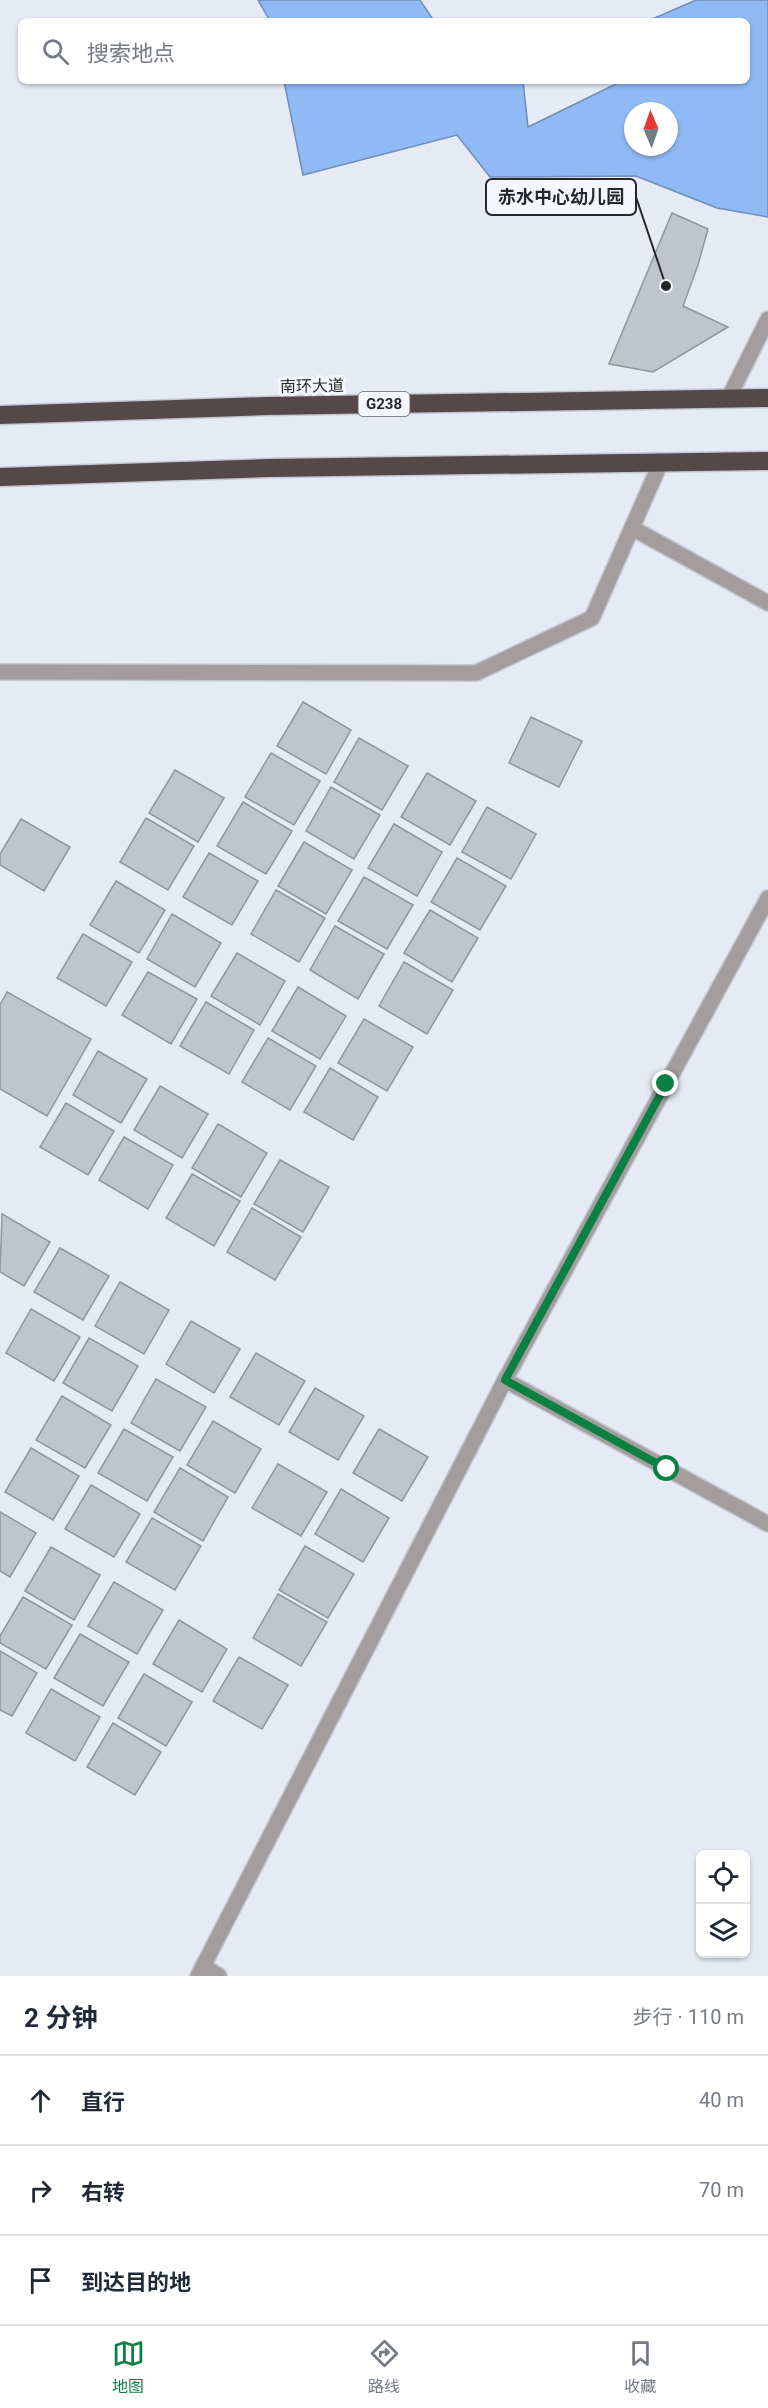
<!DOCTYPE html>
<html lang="zh">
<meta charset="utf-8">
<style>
body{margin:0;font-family:Roboto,"Noto Sans SC",sans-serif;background:#f2f2f3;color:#1f2937}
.controls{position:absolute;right:18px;bottom:18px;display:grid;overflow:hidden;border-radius:9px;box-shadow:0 2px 4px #0004}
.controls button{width:54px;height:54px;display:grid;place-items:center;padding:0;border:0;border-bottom:2px solid #e0e1e3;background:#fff;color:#1f2937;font:30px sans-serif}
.compass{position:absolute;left:624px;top:102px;width:54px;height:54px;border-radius:50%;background:#fff;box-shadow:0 2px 4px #0004;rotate:358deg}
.stop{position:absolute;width:18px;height:18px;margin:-14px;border:4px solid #0b8043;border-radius:50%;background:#fff}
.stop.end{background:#0b8043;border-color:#fff;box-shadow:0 2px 6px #0008}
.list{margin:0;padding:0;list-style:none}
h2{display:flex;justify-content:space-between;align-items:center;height:78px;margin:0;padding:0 24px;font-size:26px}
h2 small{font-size:20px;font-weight:400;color:#747a83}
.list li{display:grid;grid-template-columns:39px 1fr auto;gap:18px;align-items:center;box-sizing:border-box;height:90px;padding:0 24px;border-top:2px solid #e0e1e3}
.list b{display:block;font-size:22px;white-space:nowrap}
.list em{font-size:20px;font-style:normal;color:#747a83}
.icon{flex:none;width:33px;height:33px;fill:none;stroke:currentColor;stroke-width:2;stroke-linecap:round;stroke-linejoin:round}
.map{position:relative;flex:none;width:768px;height:1976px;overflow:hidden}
.search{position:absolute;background:#fff;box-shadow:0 2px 4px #0004;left:18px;right:18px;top:18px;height:66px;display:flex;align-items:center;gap:15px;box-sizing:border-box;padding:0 21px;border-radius:9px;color:#747a83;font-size:22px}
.sheet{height:348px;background:#fff}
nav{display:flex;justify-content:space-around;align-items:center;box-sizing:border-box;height:84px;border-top:2px solid #e0e1e3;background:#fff;font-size:16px;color:#747a83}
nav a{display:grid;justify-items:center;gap:3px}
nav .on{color:#0b8043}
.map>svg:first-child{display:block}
.water{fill:#90baf5;stroke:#708eb8;stroke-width:1.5;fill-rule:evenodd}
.building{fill:#c0c4cf;stroke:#91959f;stroke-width:1.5}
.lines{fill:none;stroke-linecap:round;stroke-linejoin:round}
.minor-casing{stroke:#c3c7d1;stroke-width:18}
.highway-casing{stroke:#c3c7d1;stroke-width:21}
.minor{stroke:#a39d9e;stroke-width:15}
.highway{stroke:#544849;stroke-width:18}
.route{stroke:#0b8043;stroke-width:8}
.labels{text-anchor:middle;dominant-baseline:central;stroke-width:6;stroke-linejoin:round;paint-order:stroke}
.shield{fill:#f5f7fe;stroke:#64656a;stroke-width:1.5}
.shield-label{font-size:15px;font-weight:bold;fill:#26272b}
.street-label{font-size:16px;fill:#26272b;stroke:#f5f7fe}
.leader{fill:none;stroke:#26272b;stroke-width:2}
.callout-dot{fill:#26272b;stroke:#f5f7fe;stroke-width:2}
.callout{fill:#f5f7fe;stroke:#26272b;stroke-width:2}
.callout-label{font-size:18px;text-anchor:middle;font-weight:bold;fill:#26272b}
</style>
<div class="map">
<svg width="768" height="1976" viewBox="0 0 768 1976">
<rect width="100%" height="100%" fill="#e5eaf5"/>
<g class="water">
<path d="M258,0H420L434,21H270Z"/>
<path d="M696,0H768V217L717,208L636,176L490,177L457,135L303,175L284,81H523L528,127L622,81H747V21H648ZM633,111H669V147H633Z"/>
</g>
<g class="building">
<path d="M672,213L708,229L698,265L683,306L728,327L653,372L609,364Z"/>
<path d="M303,702L351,730L326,774L277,746Z"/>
<path d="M531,717L582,741L559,787L509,763Z"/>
<path d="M359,738L408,766L382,810L334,782Z"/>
<path d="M271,753L320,781L294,825L245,797Z"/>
<path d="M175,770L224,798L198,842L149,813Z"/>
<path d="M427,773L476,801L450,845L401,817Z"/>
<path d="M331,787L380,815L354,859L306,831Z"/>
<path d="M243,802L292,831L266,874L217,846Z"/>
<path d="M487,807L536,834L511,879L462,852Z"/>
<path d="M146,818L194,846L168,890L120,862Z"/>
<path d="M21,819L70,847L44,891L0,865V854Z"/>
<path d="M394,824L442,852L417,896L368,868Z"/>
<path d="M304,842L352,870L326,914L278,886Z"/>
<path d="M209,853L258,881L232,925L183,897Z"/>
<path d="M457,858L506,886L480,930L431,902Z"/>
<path d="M364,877L413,905L387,949L338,921Z"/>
<path d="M116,881L165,910L139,953L90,925Z"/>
<path d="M276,890L325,918L299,962L251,934Z"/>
<path d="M430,910L478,938L452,982L404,953Z"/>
<path d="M172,914L221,943L195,987L147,959Z"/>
<path d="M335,926L384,954L358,999L310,970Z"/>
<path d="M83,934L132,962L106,1006L57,978Z"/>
<path d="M237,953L285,981L260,1025L211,996Z"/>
<path d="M404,962L453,990L427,1034L379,1006Z"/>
<path d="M148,972L197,999L171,1044L122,1015Z"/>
<path d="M298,987L346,1016L320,1059L272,1031Z"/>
<path d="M7,992L91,1039L47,1116L0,1089V1005Z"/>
<path d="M206,1002L254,1030L229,1074L180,1046Z"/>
<path d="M364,1019L413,1047L387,1091L338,1063Z"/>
<path d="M268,1038L316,1066L290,1110L242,1082Z"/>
<path d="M98,1051L147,1079L121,1123L73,1095Z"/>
<path d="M330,1068L378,1097L353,1140L304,1112Z"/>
<path d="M160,1086L208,1114L182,1158L134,1130Z"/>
<path d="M66,1103L114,1131L88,1175L40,1147Z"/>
<path d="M218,1124L267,1153L241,1197L192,1168Z"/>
<path d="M124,1137L173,1165L148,1209L99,1180Z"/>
<path d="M280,1160L329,1187L303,1232L254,1204Z"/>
<path d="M192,1174L240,1201L214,1246L166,1218Z"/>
<path d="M252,1208L301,1237L275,1280L227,1252Z"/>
<path d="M2,1214L50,1242L24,1286L0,1272Z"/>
<path d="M60,1248L109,1276L83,1320L34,1292Z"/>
<path d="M120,1282L169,1310L144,1354L95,1326Z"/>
<path d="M31,1309L80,1337L54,1381L6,1353Z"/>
<path d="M191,1321L240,1349L214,1393L166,1364Z"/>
<path d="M89,1338L138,1366L112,1411L63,1383Z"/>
<path d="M256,1353L305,1381L279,1425L230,1397Z"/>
<path d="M156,1379L206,1407L180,1451L131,1423Z"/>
<path d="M315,1388L364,1416L338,1460L289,1432Z"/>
<path d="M62,1396L111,1425L85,1468L36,1440Z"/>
<path d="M213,1421L261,1449L235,1493L187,1465Z"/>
<path d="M124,1429L173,1457L147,1501L98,1473Z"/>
<path d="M379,1429L428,1457L402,1501L353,1473Z"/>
<path d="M31,1448L79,1476L53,1520L5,1492Z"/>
<path d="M278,1464L327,1492L301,1536L252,1508Z"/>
<path d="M180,1468L228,1497L203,1541L154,1512Z"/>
<path d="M91,1485L140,1514L114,1557L65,1529Z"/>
<path d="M341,1489L389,1518L363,1562L315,1534Z"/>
<path d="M0,1512L36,1533L10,1577L0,1571Z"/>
<path d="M152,1518L201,1546L175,1590L126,1562Z"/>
<path d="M305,1546L354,1574L328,1618L279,1590Z"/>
<path d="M51,1547L100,1575L74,1620L25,1591Z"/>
<path d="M114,1582L163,1610L137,1654L88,1626Z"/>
<path d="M278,1594L327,1622L301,1666L253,1638Z"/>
<path d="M23,1597L72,1625L46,1669L0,1643V1636Z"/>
<path d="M179,1620L227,1649L202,1692L153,1664Z"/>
<path d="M80,1634L129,1662L103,1706L54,1678Z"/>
<path d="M0,1651L37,1673L12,1716L0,1710Z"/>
<path d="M239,1657L288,1685L262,1729L213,1701Z"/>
<path d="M144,1674L192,1702L166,1746L118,1718Z"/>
<path d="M51,1689L100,1717L75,1761L26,1733Z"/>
<path d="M113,1723L161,1752L135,1795L87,1767Z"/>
</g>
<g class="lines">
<g class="minor-casing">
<g id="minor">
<path d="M728,399L768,319"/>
<path d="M632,528L768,603"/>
<path d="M0,672L476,673L592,618L661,462"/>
<path d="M505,1380L768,1524"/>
<path d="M203,1966L219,1976"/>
<path d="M198,1976L505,1380L768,898"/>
</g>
</g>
<g class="highway-casing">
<g id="highway">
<path d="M0,415L267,406L768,398"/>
<path d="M0,477L269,468L768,461"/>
</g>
</g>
<use href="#minor" class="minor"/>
<use href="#highway" class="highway"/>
</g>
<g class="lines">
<path class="route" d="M666,1084L505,1380L667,1469"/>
</g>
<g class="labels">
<rect class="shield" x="358.5" y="392" width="51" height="24" rx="4.5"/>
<g class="shield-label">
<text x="384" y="404">G238</text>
</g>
<g class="street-label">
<text transform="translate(312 386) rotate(-1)">南环大道</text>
</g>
</g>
<path class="leader" d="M666 286L636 197"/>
<circle class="callout-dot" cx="666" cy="286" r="6"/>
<rect class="callout" x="486" y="179" width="150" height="36" rx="6"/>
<g class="callout-label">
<text x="561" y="203">赤水中心幼儿园</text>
</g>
</svg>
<div class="controls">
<button><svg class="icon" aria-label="locate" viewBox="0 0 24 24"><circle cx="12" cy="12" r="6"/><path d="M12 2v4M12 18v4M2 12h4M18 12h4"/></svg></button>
<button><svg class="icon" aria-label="layers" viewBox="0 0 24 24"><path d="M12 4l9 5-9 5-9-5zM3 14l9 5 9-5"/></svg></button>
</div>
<svg class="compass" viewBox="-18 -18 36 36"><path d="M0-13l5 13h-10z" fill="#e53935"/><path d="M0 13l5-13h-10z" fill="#747a83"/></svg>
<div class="stop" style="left:667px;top:1469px"></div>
<div class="stop end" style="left:666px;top:1084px"></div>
<div class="search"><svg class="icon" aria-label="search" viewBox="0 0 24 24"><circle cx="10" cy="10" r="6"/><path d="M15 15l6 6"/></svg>搜索地点</div>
</div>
<section class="sheet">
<h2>2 分钟<small>步行 · 110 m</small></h2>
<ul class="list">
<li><svg class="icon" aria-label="ahead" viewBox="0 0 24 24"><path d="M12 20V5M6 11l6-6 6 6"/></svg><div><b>直行</b></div><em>40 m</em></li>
<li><svg class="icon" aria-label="right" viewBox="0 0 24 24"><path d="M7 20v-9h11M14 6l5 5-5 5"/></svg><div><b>右转</b></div><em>70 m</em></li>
<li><svg class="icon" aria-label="arrive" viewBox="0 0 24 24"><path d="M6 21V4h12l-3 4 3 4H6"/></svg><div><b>到达目的地</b></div></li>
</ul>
</section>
<nav>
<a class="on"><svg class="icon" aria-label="map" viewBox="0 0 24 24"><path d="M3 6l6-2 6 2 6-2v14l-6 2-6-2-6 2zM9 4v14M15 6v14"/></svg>地图</a>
<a><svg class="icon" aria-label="directions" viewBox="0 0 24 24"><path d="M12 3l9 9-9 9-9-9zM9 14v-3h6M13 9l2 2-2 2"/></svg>路线</a>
<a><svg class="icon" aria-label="saved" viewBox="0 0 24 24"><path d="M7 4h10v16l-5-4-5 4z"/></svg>收藏</a>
</nav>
